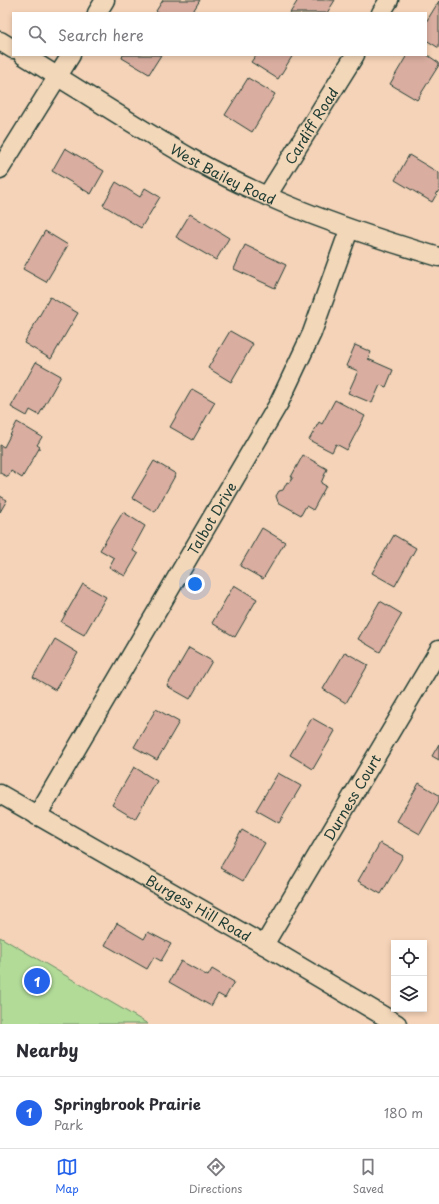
<!DOCTYPE html>
<style>
body{margin:0;font-family:"Playpen Sans",sans-serif;background:#f7f7f7;color:#2b2b33}
.controls{position:absolute;right:12px;bottom:12px;display:grid;overflow:hidden;border-radius:0px;box-shadow:0 2px 6px #0003}
.controls button{width:36px;height:36px;display:grid;place-items:center;padding:0;border:0;border-bottom:1px solid #e1e1e2;background:#fff;color:#2b2b33;font:20px sans-serif}
.you{position:absolute;left:195px;top:584px;width:14px;height:14px;margin:-10px;border:3px solid #fff;border-radius:50%;background:#1a73e8;box-shadow:0 0 0 6px #1a73e833}
.badge{display:grid;place-items:center;width:26px;height:26px;border-radius:50%;background:#2563eb;color:#fff;font-size:13px;font-weight:700}
.pin{position:absolute;translate:-50% -50%;border:2px solid #fff;box-shadow:0 1px 4px #0006}
.list{margin:0;padding:0;list-style:none}
h2{display:flex;justify-content:space-between;align-items:center;height:52px;margin:0;padding:0 16px;font-size:17px}
h2 small{font-size:13px;font-weight:400;color:#7c7c81}
.list li{display:grid;grid-template-columns:26px 1fr auto;gap:12px;align-items:center;box-sizing:border-box;height:72px;padding:0 16px;border-top:1px solid #e1e1e2}
.list b{display:block;font-size:15px;white-space:nowrap}
.list p{margin:0;font-size:13px;white-space:nowrap;color:#7c7c81}
.list em{font-size:13px;font-style:normal;color:#7c7c81}
.icon{flex:none;width:22px;height:22px;fill:none;stroke:currentColor;stroke-width:2;stroke-linecap:round;stroke-linejoin:round}
.map{position:relative;flex:none;width:439px;height:1024px;overflow:hidden}
.search{position:absolute;background:#fff;box-shadow:0 2px 6px #0003;left:12px;right:12px;top:12px;height:44px;display:flex;align-items:center;gap:10px;box-sizing:border-box;padding:0 14px;border-radius:0px;color:#7c7c81;font-size:15px}
.sheet{height:124px;background:#fff}
nav{display:flex;justify-content:space-around;align-items:center;box-sizing:border-box;height:56px;border-top:1px solid #e1e1e2;background:#fff;font-size:11px;color:#7c7c81}
nav a{display:grid;justify-items:center;gap:2px}
nav .on{color:#2563eb}
.map>svg:first-child{display:block}
.green{fill:#b2db98;stroke:#688c66}
.building{fill:#d9aea0;stroke:#1f3d34}
.lines{fill:none;stroke-linecap:round;stroke-linejoin:round}
.street-casing{stroke:#1f3d34;stroke-width:21}
.street{stroke:#f3d7b9;stroke-width:18}
.labels{text-anchor:middle;dominant-baseline:central;stroke-width:3;stroke-linejoin:round;paint-order:stroke}
.street-label{font-size:14px;fill:#1f3d34;stroke:#f3d7b9}
</style>
<div class="map">
<svg width="439" height="1024" viewBox="0 0 439 1024">
<rect width="100%" height="100%" fill="#f5d3b8"/>
<filter id="ink" filterUnits="userSpaceOnUse"><feTurbulence type="fractalNoise" baseFrequency=".025" numOctaves="2"/><feDisplacementMap in="SourceGraphic" scale="8" xChannelSelector="R" yChannelSelector="G"/><feConvolveMatrix kernelMatrix="1 2 1 2 8 2 1 2 1" color-interpolation-filters="sRGB"/></filter>
<g filter="url(#ink)">
<path class="green" d="M0,937L148,1024H0Z"/>
<g class="building">
<path d="M163,0H200L192,13H158L156,11Z"/>
<path d="M298,0H335L327,13H290Z"/>
<path d="M439,1V48L426,40V22Z"/>
<path d="M426,54L439,63V65L417,100L390,84L407,55Z"/>
<path d="M123,55H161L149,74L122,58Z"/>
<path d="M256,55H293L278,79L251,62Z"/>
<path d="M248,78L275,94L252,132L225,115Z"/>
<path d="M65,148L104,171L91,194L52,171Z"/>
<path d="M409,155L439,173V190L432,202L395,180Z"/>
<path d="M116,182L140,197L145,188L160,197L141,228L103,205Z"/>
<path d="M190,214L229,238L216,260L176,237Z"/>
<path d="M45,231L68,245L46,282L23,269Z"/>
<path d="M245,245L286,265L275,288L234,269Z"/>
<path d="M50,297L78,313L51,359L24,343Z"/>
<path d="M230,331L253,344L231,382L208,368Z"/>
<path d="M355,345L371,352L368,359L393,370L386,387L380,385L372,403L348,393L358,371L346,366Z"/>
<path d="M36,362L61,376L39,415L30,410L27,416L11,407Z"/>
<path d="M192,389L215,402L193,440L170,427Z"/>
<path d="M335,400L365,416L347,450L336,444L332,452L309,440L319,422L322,424Z"/>
<path d="M17,422L42,437L37,445L40,447L22,478L11,471L8,477L0,473V445L4,447Z"/>
<path d="M303,455L327,469L321,483L326,486L313,510L306,506L301,515L278,502L276,496L279,491L283,490L287,482L289,483L293,477H291Z"/>
<path d="M154,461L176,474L155,512L132,498Z"/>
<path d="M0,496L7,500L0,512Z"/>
<path d="M123,512L145,526L132,550L138,554L125,576L109,567L114,558L100,550Z"/>
<path d="M262,528L285,542L263,579L240,566Z"/>
<path d="M394,535L416,548L395,586L372,573Z"/>
<path d="M83,584L106,597L84,635L61,622Z"/>
<path d="M234,585L257,599L235,637L212,623Z"/>
<path d="M380,601L402,614L380,652L358,639Z"/>
<path d="M55,639L78,653L55,690L33,677Z"/>
<path d="M189,648L212,661L190,699L167,686Z"/>
<path d="M345,652L368,665L346,703L323,689Z"/>
<path d="M156,709L179,722L157,760L134,747Z"/>
<path d="M312,718L335,731L313,769L290,755Z"/>
<path d="M439,744V760L432,756Z"/>
<path d="M134,767L157,781L135,819L112,805Z"/>
<path d="M278,773L301,786L279,823L256,810Z"/>
<path d="M419,783L439,795V801L420,834L397,821Z"/>
<path d="M242,830L265,843L243,881L220,868Z"/>
<path d="M380,843L403,856L381,894L358,881Z"/>
<path d="M117,923L144,939L148,932L171,944L161,961L154,957L147,969L105,945Z"/>
<path d="M181,961L208,976L212,969L234,982L225,998L218,994L211,1006L169,982Z"/>
</g>
<g class="lines">
<g class="street-casing">
<g id="street">
<path d="M97,13L105,0"/>
<path d="M381,13L389,0"/>
<path d="M0,41L13,49"/>
<path id="s1" d="M23,55C80,90 136,127 194,160C271,203 354,232 439,257"/>
<path d="M0,169L71,55"/>
<path id="s2" d="M267,196L355,55"/>
<path id="s3" d="M0,794L264,945L397,1024"/>
<path id="s4" d="M37,816L279,403L312,333L349,230"/>
<path id="s5" d="M264,945L439,650"/>
</g>
</g>
<use href="#street" class="street"/>
</g>
</g>
<g class="labels">
<g class="street-label">
<text stroke="none"><textPath href="#s2" startOffset="83">Cardiff Road</textPath></text>
<text stroke="none"><textPath href="#s1" startOffset="233">West Bailey Road</textPath></text>
<text stroke="none"><textPath href="#s4" startOffset="345">Talbot Drive</textPath></text>
<text stroke="none"><textPath href="#s5" startOffset="172">Durness Court</textPath></text>
<text stroke="none"><textPath href="#s3" startOffset="229">Burgess Hill Road</textPath></text>
</g>
</g>
</svg>
<div class="controls">
<button><svg class="icon" aria-label="locate" viewBox="0 0 24 24"><circle cx="12" cy="12" r="6"/><path d="M12 2v4M12 18v4M2 12h4M18 12h4"/></svg></button>
<button><svg class="icon" aria-label="layers" viewBox="0 0 24 24"><path d="M12 4l9 5-9 5-9-5zM3 14l9 5 9-5"/></svg></button>
</div>
<div class="you"></div>
<div class="pin badge" style="left:37px;top:981px">1</div>
<div class="search"><svg class="icon" aria-label="search" viewBox="0 0 24 24"><circle cx="10" cy="10" r="6"/><path d="M15 15l6 6"/></svg>Search here</div>
</div>
<section class="sheet">
<h2>Nearby<small></small></h2>
<ul class="list">
<li><span class="badge">1</span><div><b>Springbrook Prairie</b><p>Park</p></div><em>180 m</em></li>
</ul>
</section>
<nav>
<a class="on"><svg class="icon" aria-label="map" viewBox="0 0 24 24"><path d="M3 6l6-2 6 2 6-2v14l-6 2-6-2-6 2zM9 4v14M15 6v14"/></svg>Map</a>
<a><svg class="icon" aria-label="directions" viewBox="0 0 24 24"><path d="M12 3l9 9-9 9-9-9zM9 14v-3h6M13 9l2 2-2 2"/></svg>Directions</a>
<a><svg class="icon" aria-label="saved" viewBox="0 0 24 24"><path d="M7 4h10v16l-5-4-5 4z"/></svg>Saved</a>
</nav>
